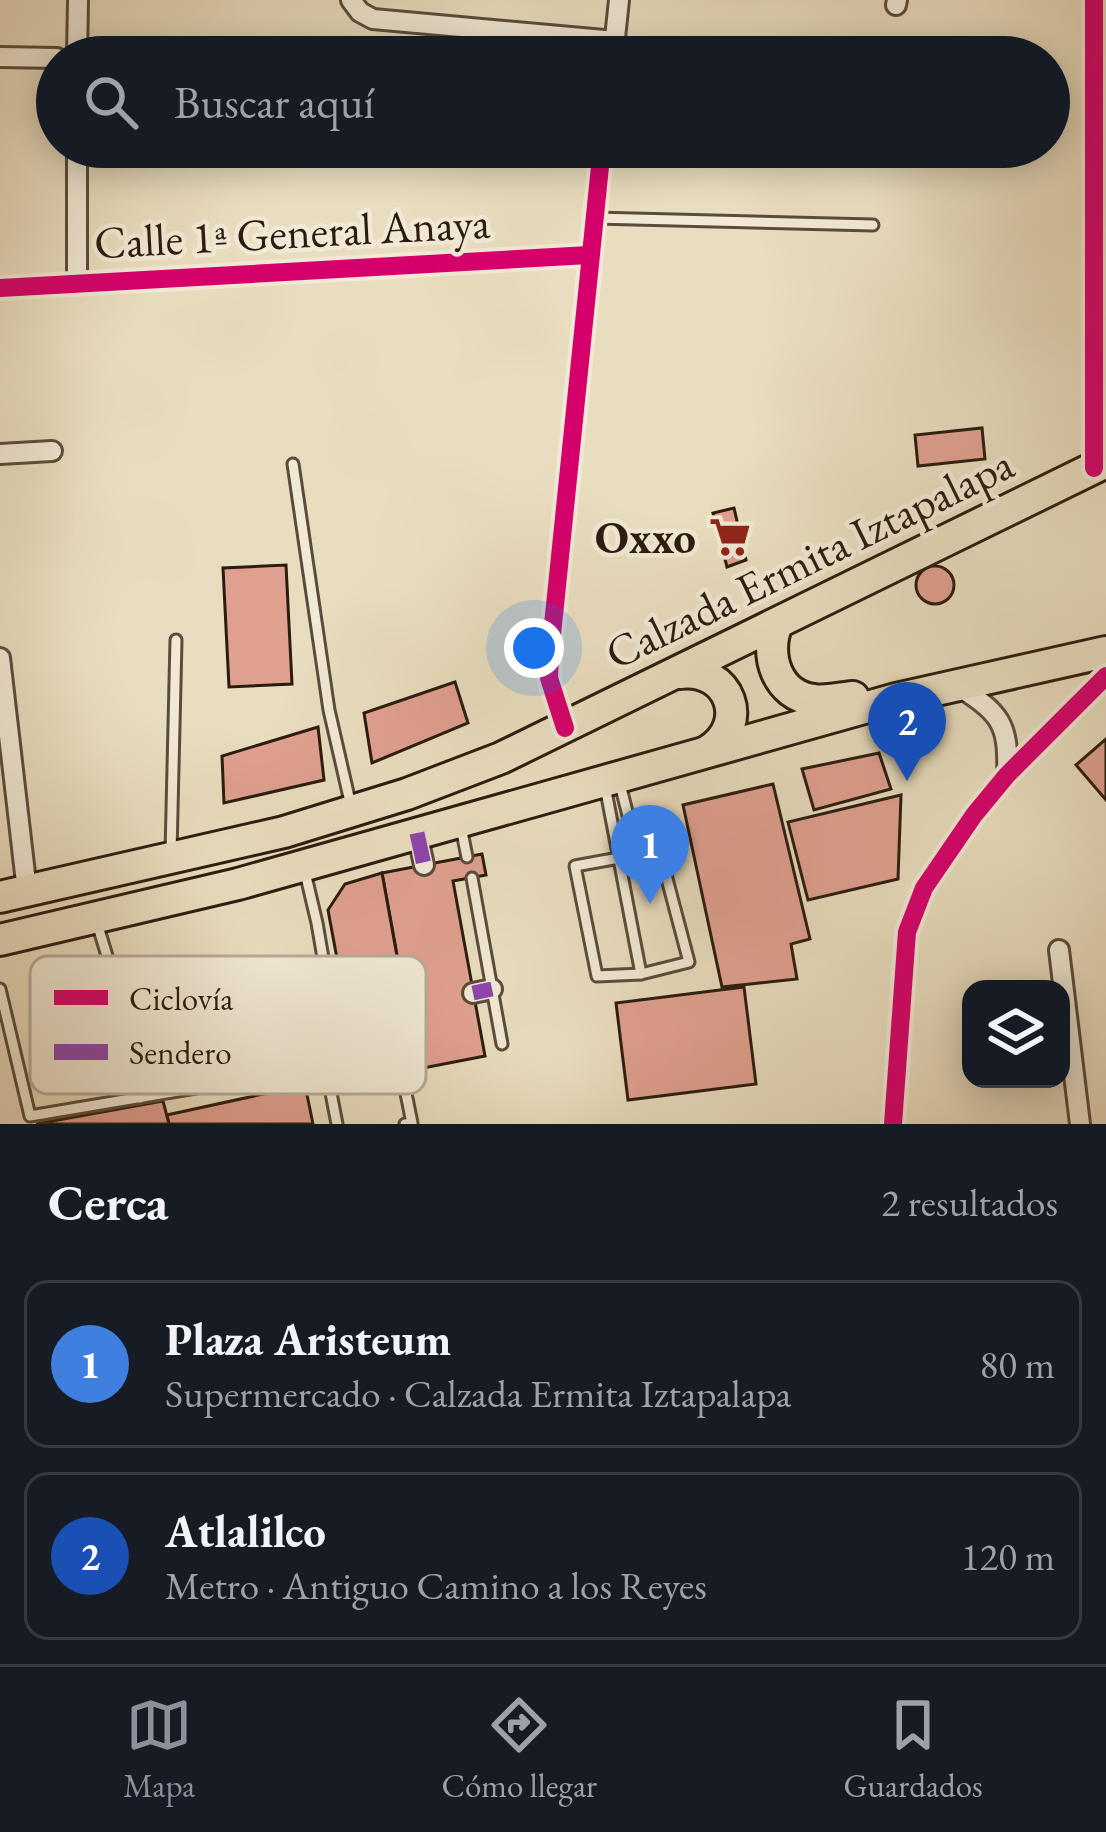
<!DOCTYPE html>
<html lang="es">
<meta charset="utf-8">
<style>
body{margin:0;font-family:"EB Garamond",serif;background:#20242c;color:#f1f3f6}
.controls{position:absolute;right:36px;bottom:36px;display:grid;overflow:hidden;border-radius:24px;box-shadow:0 6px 30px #0003}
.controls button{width:108px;height:108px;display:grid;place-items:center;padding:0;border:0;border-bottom:3px solid #363941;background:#171b24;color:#f1f3f6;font:60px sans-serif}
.you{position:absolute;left:534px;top:648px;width:42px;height:42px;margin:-30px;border:9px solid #fff;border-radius:50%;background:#1a73e8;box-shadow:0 0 0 18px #1a73e833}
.badge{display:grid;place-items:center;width:78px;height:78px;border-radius:50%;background:#8c9099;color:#fff;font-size:39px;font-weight:700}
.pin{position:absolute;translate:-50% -99px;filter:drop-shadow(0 3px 6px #0008)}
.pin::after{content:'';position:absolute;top:63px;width:42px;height:36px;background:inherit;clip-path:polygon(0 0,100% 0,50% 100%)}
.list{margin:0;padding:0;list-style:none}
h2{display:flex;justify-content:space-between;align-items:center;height:156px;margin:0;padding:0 48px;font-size:51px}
h2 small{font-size:39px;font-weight:400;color:#9ea1a6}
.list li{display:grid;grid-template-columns:78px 1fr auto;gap:36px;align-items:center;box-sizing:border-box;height:168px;margin:0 24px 24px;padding:0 24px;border:3px solid #363941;border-radius:24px}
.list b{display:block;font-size:45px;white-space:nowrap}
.list p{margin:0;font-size:39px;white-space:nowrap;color:#9ea1a6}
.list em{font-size:39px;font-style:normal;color:#9ea1a6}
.icon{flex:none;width:66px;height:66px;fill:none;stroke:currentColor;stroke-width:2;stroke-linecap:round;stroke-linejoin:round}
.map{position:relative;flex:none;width:1106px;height:1124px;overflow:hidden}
.search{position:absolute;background:#171b24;box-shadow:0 6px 30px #0003;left:36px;right:36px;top:36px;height:132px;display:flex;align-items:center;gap:30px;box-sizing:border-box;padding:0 42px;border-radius:66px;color:#9ea1a6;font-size:45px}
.sheet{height:540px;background:#171b24}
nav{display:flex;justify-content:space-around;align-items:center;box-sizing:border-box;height:168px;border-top:3px solid #363941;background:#171b24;font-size:33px;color:#9ea1a6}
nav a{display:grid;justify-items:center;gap:6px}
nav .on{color:#8c9099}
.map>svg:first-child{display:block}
.building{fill:#e0a090;stroke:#2b1c0f;stroke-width:3}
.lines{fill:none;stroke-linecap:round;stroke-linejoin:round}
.lane-casing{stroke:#5a4c3b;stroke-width:15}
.street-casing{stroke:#5a4c3b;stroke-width:24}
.primary-casing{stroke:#2b1c0f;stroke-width:36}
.lane{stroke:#f1e9d5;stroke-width:9}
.street{stroke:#f1e9d5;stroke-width:18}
.primary{stroke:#e9ddbf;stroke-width:30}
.quiet{stroke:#8e44ad;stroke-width:15;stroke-dasharray:30 15;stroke-linecap:butt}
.cycleway-casing{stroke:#f1e9d5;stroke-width:26}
.cycleway{stroke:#d6006c;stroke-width:18}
.labels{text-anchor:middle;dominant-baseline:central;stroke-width:9;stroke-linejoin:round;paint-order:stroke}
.street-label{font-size:45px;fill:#2b1c0f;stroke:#f1e9d5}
.poi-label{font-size:45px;font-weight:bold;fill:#2b1c0f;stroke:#f1e9d5;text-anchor:end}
.key{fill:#f1e9d5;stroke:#b6ac9a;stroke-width:3}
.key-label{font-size:33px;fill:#2b1c0f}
</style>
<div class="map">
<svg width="1106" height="1124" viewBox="0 0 1106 1124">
<rect width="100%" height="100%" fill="#e9ddbf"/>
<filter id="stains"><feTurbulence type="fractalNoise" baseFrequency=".00167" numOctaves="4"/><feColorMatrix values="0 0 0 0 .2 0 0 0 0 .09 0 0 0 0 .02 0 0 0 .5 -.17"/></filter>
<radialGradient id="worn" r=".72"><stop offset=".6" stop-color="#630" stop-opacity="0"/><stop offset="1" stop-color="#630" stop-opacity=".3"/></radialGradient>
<g class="building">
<path d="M982,428L985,459L918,466L915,435Z"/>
<path d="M734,508L746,560L727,567L713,513Z"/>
<path d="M286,565L292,684L229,687L223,568Z"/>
<circle cx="935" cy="585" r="19"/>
<path d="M455,682L468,723L372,763L364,713Z"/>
<path d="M318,727L324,780L224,803L222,756Z"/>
<path d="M1106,739V800L1076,765Z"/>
<path d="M879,753L891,789L814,810L802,769Z"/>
<path d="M773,784L810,939L791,944L797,979L722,987L683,805Z"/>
<path d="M901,795L898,879L808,900L788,822Z"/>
<path d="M482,854L486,875L453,881L485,1056L418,1069L382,873Z"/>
<path d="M382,873L404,995L346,1007L328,910L345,884Z"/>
<path d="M744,987L756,1084L628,1100L616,1003Z"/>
<path d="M305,1085L313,1124H169L167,1115Z"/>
<path d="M163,1101L169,1124H36Z"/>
</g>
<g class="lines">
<g class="lane-casing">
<g id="lane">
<path d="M594,218L873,225"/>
<path d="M293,464L329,710L351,806"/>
<path d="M619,780L637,851L662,860L689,962L641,974L597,976L575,866L619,858"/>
<path d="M605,786L641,974"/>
<path d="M461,827L467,857"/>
<path d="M171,853L176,640"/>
<path d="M304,868L317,923L341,1063"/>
<path d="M472,878L502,1044"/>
<path d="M97,923L111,969L140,1098"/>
<path d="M0,989L30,1116L398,1054L412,1123L405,1124"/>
<path d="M326,1067L337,1124"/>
</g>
</g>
<g class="street-casing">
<g id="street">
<path d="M351,0L360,12L373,19L615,41"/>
<path d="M896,5L897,0"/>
<path d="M0,57L57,58"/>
<path d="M77,57L78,0"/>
<path d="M613,57L619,0"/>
<path d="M77,282V147"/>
<path d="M0,288L589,255"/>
<path d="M0,454L52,451"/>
<path d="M1094,468V0"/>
<path d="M0,658L27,891"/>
<path d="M956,685C1000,713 1009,722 1007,775"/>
<path d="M565,728L549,678L550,654L602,147"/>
<path d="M417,833L424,865"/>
<path d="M1059,950L1080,1124"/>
<path d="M473,993L492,989"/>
<path d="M893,1124L907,932L924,888L974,815L1007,775L1106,676"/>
</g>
</g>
<g class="primary-casing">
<g id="primary">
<path d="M777,624C764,655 777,696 814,700C826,702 840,698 853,697"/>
<path d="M680,673C730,667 751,724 708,751"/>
<path d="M0,897L284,832L407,794L501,758L1106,462"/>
<path d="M0,940L238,884L896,699L1106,652"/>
</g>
</g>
<use href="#lane" class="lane"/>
<use href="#street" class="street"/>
<use href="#primary" class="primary"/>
<g class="quiet">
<path d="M417,833L424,865"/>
<path d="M473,993L492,989"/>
</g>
<g class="cycleway-casing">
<g id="cycleway">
<path d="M0,288L589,255"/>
<path d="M1094,468V0"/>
<path d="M565,728L549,678L550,654L602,147"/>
<path d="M893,1124L907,932L924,888L974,815L1007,775L1106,676"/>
</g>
</g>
<use href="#cycleway" class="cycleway"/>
</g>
<defs>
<g id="supermarket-bare" transform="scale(3.24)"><path d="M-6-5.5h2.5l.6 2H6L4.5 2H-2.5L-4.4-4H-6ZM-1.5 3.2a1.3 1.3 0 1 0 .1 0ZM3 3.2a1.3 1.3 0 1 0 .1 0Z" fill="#8f2418" stroke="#f1e9d5" stroke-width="2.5" paint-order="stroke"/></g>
</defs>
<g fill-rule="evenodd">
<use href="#supermarket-bare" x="730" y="537"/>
</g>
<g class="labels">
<g class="street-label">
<text transform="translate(292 232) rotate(-3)">Calle 1ª General Anaya</text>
<text transform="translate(809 558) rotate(-26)">Calzada Ermita Iztapalapa</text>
</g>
<g class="poi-label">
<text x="696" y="537">Oxxo</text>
</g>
</g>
<rect x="30" y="956" width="396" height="138" rx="18" class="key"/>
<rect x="54" y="990" width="54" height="15" fill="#d6006c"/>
<rect x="54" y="1044" width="54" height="16" fill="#8e44ad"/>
<g class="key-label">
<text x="129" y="1010">Ciclovía</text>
<text x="129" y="1064">Sendero</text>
</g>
<rect width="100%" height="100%" filter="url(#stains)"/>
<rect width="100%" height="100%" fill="url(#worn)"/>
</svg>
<div class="controls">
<button><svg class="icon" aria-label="layers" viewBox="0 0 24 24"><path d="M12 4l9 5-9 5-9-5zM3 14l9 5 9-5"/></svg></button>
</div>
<div class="you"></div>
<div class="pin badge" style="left:650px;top:904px;background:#3f7fe0">1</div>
<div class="pin badge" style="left:907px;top:781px;background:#1a4fb4">2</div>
<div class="search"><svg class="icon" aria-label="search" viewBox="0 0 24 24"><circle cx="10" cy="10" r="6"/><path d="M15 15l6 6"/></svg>Buscar aquí</div>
</div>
<section class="sheet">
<h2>Cerca<small>2 resultados</small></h2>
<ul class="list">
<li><span class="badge" style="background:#3f7fe0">1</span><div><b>Plaza Aristeum</b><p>Supermercado · Calzada Ermita Iztapalapa</p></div><em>80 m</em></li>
<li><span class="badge" style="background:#1a4fb4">2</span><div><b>Atlalilco</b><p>Metro · Antiguo Camino a los Reyes</p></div><em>120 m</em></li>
</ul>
</section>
<nav>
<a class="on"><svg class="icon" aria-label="map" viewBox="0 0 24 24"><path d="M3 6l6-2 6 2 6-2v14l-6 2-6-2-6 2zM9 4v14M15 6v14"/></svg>Mapa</a>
<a><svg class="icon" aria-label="directions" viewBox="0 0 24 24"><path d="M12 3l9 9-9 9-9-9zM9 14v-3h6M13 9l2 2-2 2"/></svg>Cómo llegar</a>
<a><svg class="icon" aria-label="saved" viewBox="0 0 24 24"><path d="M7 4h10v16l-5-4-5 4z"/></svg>Guardados</a>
</nav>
